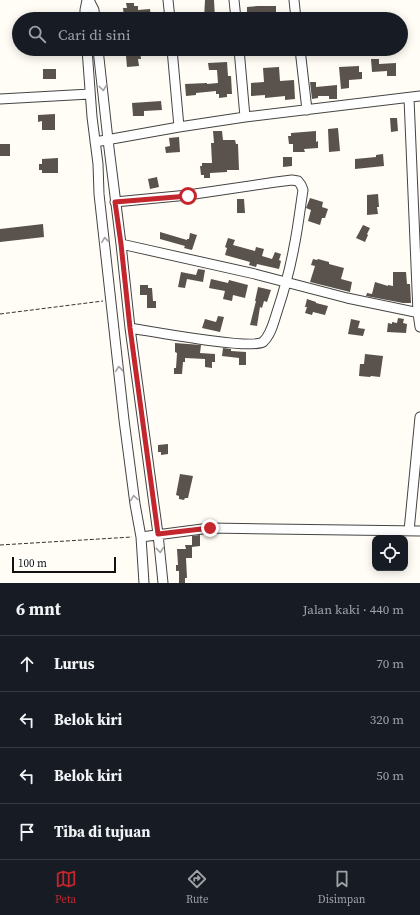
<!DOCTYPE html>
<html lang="id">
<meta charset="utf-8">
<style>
:root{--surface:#171b24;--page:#20242c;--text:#f1f3f6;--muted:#9ea1a6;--line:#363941;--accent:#c4262e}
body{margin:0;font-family:"Source Serif 4",serif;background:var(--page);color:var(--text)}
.controls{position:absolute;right:12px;bottom:12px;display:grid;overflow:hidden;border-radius:8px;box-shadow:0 2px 10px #0003}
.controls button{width:36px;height:36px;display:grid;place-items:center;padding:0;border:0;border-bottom:1px solid var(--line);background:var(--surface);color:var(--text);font:20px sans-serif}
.scale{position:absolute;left:12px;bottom:10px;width:104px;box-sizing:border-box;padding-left:4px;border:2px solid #111;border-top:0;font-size:11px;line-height:14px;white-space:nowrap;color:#111;-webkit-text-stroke:3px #fff;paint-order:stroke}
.stop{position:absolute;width:12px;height:12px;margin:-9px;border:3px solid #c4262e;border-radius:50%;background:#fff}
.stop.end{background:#c4262e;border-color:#fff;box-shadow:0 1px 4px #0008}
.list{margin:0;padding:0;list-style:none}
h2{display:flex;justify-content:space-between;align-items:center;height:52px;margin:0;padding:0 16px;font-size:17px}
h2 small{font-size:13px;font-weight:400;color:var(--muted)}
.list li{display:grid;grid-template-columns:26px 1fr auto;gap:12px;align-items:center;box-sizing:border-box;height:56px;padding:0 16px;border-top:1px solid var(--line)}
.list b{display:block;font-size:15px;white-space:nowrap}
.list em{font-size:13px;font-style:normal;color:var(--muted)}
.icon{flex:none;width:22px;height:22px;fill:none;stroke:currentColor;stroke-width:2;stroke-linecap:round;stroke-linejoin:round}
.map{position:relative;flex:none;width:420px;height:583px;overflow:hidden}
.search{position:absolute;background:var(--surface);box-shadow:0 2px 10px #0003;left:12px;right:12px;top:12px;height:44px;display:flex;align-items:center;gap:10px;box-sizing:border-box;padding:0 14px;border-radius:22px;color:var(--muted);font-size:15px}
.sheet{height:276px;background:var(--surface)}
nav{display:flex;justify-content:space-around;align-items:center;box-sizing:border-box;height:56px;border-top:1px solid var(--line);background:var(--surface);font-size:11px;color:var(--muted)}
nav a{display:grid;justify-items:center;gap:2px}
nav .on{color:var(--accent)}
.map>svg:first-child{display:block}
</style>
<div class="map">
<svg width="420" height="583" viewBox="0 0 420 583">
<rect width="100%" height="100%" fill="#fffdf5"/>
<path fill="#5a524d" d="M205,0H214L215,19H204Z
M126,3H134V6H138V10L150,9L151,18H141V16L124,18L123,8H127Z
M258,6H276V14H265V13L247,14V7Z
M131,50H140L141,59H138L139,66L127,67L126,56H131Z
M371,59H379V64L396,63V76H387V71L372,72Z
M227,62L228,76H231L232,94H227V97L219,98V94H216V91L196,93V95L186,96L185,84L207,83V84L218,83L217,70H209L208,63Z
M359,66V72H362V79L349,80V88L341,89L339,67Z
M279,67L280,81L294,80L295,99L285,100V96L265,98V95L251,96V83L264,82L263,68Z
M43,69H56V79H43Z
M310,82H316V87L337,85V99H329V96H318V98L312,99Z
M161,101L162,110L144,111V116H133L132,103Z
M55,114V130H42V121L38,122V115Z
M390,118H397L398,131L391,132Z
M338,128L340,151L329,152L328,129Z
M213,131H222L223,140H235L236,144H238L239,170H227V172L210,173V178H204V175H201L200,166H202V163H212L211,143H214Z
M316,131V142L318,141V148L304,149L305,152H293V144H289L288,136H291V133Z
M179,137L180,152L166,153L165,147L170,146L169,138Z
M0,144H10V156H0Z
M383,154L384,166L355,169V159L376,157V155Z
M283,157H292V166L283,167Z
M58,158V173H42V170H39V164H42V159Z
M157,177L159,187L150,189L148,179Z
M378,194L379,207H377L378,214L367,215V195Z
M310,198L323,202L322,207L328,209L325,218H322L320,225L308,221L311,210L306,208Z
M237,199H244L245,213H237Z
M43,224L44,237L0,242V229Z
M363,225L370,228L367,234L368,235L365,242L356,238Z
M160,232L187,240V239H189L190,233L197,235L192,250L184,248L185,246L160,239Z
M228,238L235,240L233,245L255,251L256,247L264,249L262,256L272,259L275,252L281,254L279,260L281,261L279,269L257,264L256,267L249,265L250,262L225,255L227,248L225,247Z
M313,259L317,260L318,259L329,262V264L344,268L341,279L352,282L350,292L310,282L315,266L311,265Z
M198,269L205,270L203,282L187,279L185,288L178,287L181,272L196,275Z
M393,272H406L407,284H410L411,303H403L366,296L367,293L372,294L375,282L388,286V285L393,286Z
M211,279L228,283L229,280L248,285L245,298L233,295L232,301L223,299L225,291L209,288Z
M140,285H148V288H152L153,301H156V308H147V295H140Z
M258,287L271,290L267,302L264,301L262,308L260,307L257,326L250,325L256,301H255Z
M307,299L316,302V303L328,306L325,315L313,312L312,315L305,313L307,307H305Z
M218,316L224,317L220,332L202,328L205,319L216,322Z
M398,318L404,319L403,323L407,324L406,333L387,332L388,323L392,324V322L397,323Z
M351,319L360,321L358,328L365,329L363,336L348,334Z
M175,343L201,345L200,353L215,354V362H212V368L205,367V359L185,358V362H183L182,374H174V368H176L177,353L175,352Z
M223,348L231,349V351L246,352V365H239V358L222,356Z
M365,354L383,356L380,377L371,376L370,377L359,376L360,364H364Z
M168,444V454L161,455V452H158V445Z
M180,474L193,476L188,498H185L184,500L179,499V496L176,495Z
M200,535V546L192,547V536Z
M185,545H192V558H186L187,578H185V583H179V571H176V565H178L177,549H186Z"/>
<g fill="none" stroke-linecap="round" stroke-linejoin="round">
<g stroke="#444" stroke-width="11">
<path id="minor" d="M89,0L94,10L95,19
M168,0L170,19
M234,0L236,19
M294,0L296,19
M85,19V10L87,0
M87,49L92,117L98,164L99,194L124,420L135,504L141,537L144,583
M98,49L108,140L121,244L130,328L158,534L163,583
M172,49L179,127
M239,49L245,117
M300,49L307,110
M409,98L418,313L420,327
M0,99L90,94
M95,142L179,127L245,117L420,96
M115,202L188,195L276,182L292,180L298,181L301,185L303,190C300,209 298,228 294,247C290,269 284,291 277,312C274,321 271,335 263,342C250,350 150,331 130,328
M121,244L255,274L347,298L420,313
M409,531L420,417
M141,537L210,528L420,531"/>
</g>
<path stroke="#333" stroke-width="1" stroke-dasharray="4 2" stroke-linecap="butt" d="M0,314L103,301
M0,545L132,537"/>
<use href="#minor" stroke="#fff" stroke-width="9"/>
</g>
<defs><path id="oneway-chevron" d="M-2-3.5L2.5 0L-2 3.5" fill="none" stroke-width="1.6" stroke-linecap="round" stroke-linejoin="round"/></defs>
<g stroke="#a0a0a0">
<use href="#oneway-chevron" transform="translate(103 88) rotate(83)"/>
<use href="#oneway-chevron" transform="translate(105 240) rotate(-96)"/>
<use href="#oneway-chevron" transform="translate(119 369) rotate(-96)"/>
<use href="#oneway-chevron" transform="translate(134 498) rotate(-98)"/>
<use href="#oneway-chevron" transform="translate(160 550) rotate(84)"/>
</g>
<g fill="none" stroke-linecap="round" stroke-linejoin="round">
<path stroke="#c4262e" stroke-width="5" d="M188,196L115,202L121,244L130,328L158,534L210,528"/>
</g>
</svg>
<div class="controls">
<button><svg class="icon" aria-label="locate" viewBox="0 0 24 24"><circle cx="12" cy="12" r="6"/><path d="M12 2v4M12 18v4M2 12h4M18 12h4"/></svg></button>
</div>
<div class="scale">100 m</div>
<div class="stop" style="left:188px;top:196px"></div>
<div class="stop end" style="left:210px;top:528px"></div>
<div class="search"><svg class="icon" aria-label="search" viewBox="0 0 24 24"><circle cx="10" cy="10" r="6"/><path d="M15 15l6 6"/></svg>Cari di sini</div>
</div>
<section class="sheet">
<h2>6 mnt<small>Jalan kaki · 440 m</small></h2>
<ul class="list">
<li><svg class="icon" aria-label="ahead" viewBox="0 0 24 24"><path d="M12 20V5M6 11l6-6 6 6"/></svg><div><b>Lurus</b></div><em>70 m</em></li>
<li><svg class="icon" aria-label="left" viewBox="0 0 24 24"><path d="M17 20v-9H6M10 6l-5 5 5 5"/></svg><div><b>Belok kiri</b></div><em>320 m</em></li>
<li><svg class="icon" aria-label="left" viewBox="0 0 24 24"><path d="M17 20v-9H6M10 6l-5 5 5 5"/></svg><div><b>Belok kiri</b></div><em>50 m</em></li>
<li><svg class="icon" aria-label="arrive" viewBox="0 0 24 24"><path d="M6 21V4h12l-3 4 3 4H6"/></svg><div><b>Tiba di tujuan</b></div></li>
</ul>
</section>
<nav>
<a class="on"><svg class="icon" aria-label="map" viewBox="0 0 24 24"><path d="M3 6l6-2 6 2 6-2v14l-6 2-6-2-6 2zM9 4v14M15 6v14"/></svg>Peta</a>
<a><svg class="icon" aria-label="directions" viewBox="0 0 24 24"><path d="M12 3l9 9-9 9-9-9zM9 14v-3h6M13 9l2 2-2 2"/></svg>Rute</a>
<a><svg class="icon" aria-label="saved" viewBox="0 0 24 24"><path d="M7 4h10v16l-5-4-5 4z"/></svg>Disimpan</a>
</nav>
